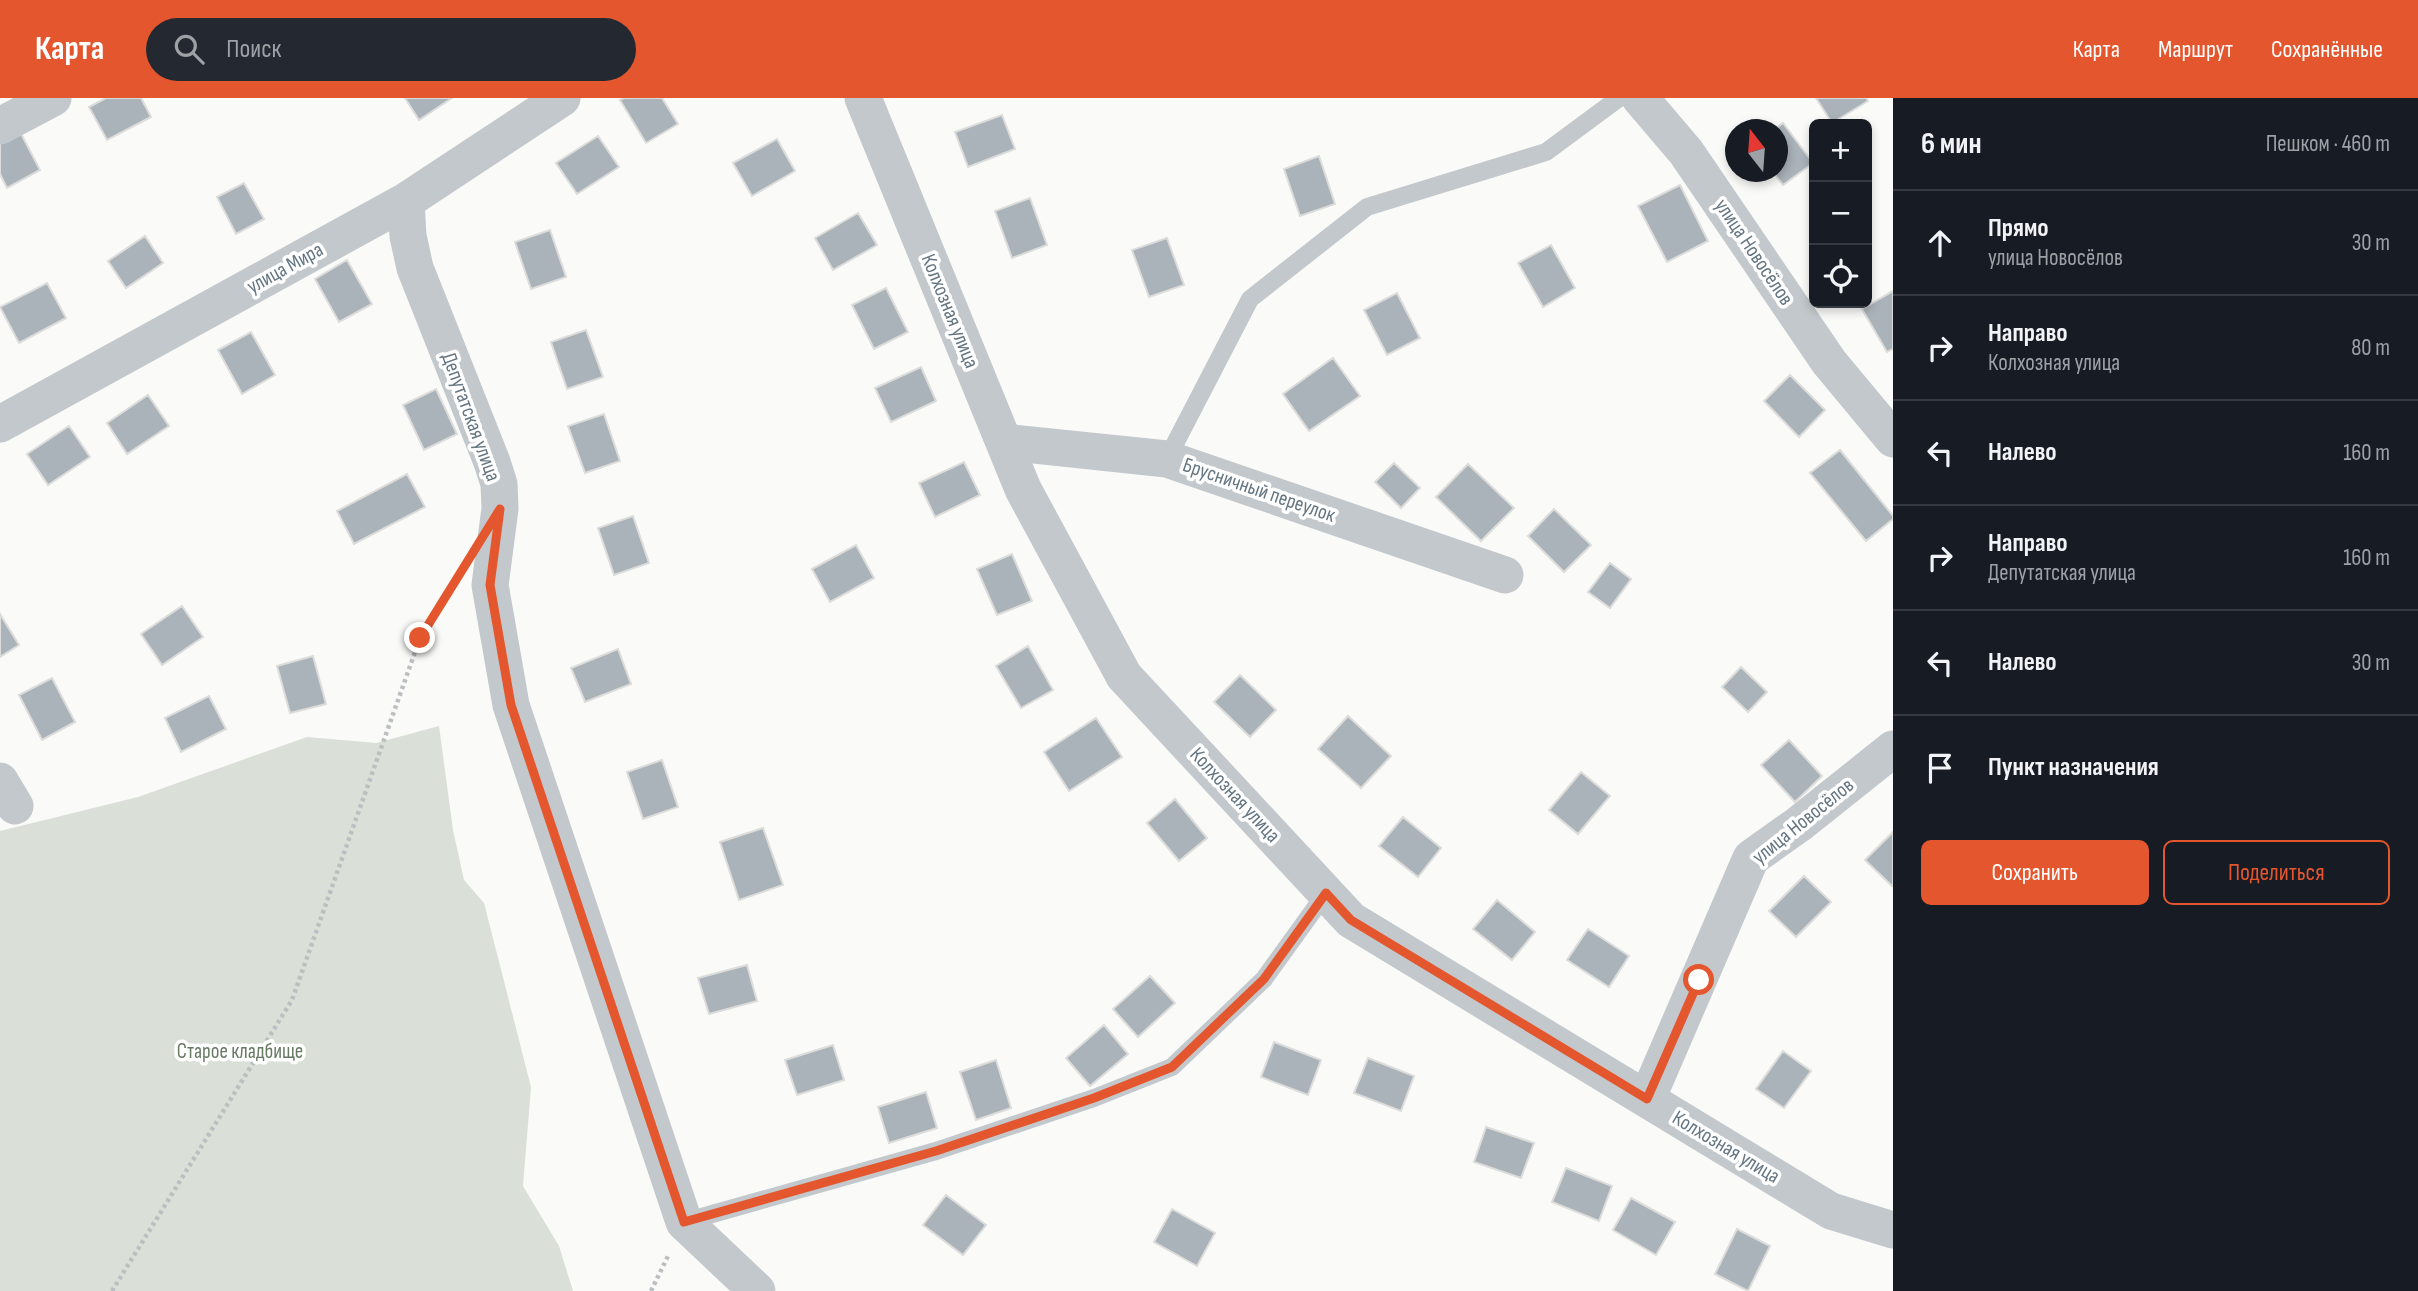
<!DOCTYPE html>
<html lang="ru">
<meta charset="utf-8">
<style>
:root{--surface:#171b24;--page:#242831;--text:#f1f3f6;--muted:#9ea1a6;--line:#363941;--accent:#e4572e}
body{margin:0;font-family:"Sofia Sans Condensed",sans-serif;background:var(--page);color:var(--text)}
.controls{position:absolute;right:21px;top:21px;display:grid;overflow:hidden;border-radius:10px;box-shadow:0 4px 10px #0003}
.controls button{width:63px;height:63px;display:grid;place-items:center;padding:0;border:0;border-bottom:2px solid var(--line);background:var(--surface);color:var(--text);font:35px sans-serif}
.compass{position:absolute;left:1725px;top:21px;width:63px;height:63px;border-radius:50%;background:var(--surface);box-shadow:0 4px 10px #0003;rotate:343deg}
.stop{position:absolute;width:21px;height:21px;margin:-16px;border:5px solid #e4572e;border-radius:50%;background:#fff}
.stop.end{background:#e4572e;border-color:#fff;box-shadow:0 2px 7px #0008}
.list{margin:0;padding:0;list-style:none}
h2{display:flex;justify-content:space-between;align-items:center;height:91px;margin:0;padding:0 28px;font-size:30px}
h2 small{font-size:23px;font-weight:400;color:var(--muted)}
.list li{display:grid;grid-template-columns:46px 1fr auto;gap:21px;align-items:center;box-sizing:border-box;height:105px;padding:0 28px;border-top:2px solid var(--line)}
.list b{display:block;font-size:26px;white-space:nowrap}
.list p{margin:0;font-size:23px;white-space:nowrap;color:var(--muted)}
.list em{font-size:23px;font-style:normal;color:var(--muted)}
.actions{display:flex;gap:14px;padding:21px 28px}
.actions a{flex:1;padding:16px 0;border:2px solid var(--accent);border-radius:10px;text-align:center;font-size:24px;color:var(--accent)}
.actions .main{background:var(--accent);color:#fff}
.icon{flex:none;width:38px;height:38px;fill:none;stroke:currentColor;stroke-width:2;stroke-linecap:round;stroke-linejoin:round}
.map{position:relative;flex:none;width:1893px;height:1193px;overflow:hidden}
header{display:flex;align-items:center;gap:42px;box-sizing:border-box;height:98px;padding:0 35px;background:var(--accent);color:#fff}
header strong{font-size:33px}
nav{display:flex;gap:38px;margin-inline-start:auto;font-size:24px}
.search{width:490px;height:63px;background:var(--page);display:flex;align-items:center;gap:18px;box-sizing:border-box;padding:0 24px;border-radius:38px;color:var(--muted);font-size:26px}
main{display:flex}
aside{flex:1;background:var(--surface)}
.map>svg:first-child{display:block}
</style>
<header>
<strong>Карта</strong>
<div class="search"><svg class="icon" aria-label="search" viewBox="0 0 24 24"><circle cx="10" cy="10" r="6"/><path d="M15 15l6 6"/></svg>Поиск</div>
<nav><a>Карта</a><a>Маршрут</a><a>Сохранённые</a></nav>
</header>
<main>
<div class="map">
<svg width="1893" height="1193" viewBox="0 0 1893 1193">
<rect width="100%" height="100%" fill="#fafaf8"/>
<path fill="#dadfd7" d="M439,628L453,732L464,782L484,805L531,989L523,1088L559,1148L573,1193H0V733L138,699L307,639L376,645Z"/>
<path fill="#aab3b9" stroke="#dcdcda" stroke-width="2" d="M106,0H141L151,19L107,42L89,9Z
M405,0H452L419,22Z
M624,0H662L678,26L646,45L620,2Z
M1816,0H1866L1868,3L1832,25Z
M1002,17L1015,51L968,69L955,34Z
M1783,25L1813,65L1783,87L1773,74H1778V32H1774Z
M17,28L40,72L7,90L0,76V37Z
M598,38L619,69L577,96L556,65Z
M777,41L795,73L752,98L733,65Z
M1319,58L1335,106L1300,118L1284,71Z
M244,85L264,121L236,136L217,99Z
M1680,87L1708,143L1667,164L1638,108Z
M1030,100L1047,147L1012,160L995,113Z
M858,115L877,147L833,172L815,140Z
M550,132L566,179L531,191L515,144Z
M145,138L163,165L126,190L108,163Z
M1167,140L1184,187L1149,199L1132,152Z
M1551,147L1575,190L1543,209L1518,165Z
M347,162L372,206L339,224L315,181Z
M47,185L66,220L19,245L0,209Z
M886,190L908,234L874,251L852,207Z
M1893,193V251L1887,254L1862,211Z
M1397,195L1420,240L1387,257L1364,212Z
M586,232L603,279L567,291L551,244Z
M251,234L275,277L242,296L218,252Z
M1333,260L1360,298L1309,333L1283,296Z
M921,269L936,303L891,324L875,290Z
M1790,277L1825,312L1799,339L1764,303Z
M436,291L457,336L424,352L403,307Z
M148,297L169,328L127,356L107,325Z
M604,316L620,363L585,375L568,328Z
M69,328L90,359L48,387L27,356Z
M1840,352L1893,418V421L1866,443L1810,375Z
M964,364L980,397L935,419L919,385Z
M1394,365L1420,390L1401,410L1375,384Z
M1468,366L1514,410L1481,443L1436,399Z
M407,376L425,409L354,446L337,413Z
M1554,411L1591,447L1564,474L1528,438Z
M633,418L649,465L614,477L598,430Z
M856,447L874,480L830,504L812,471Z
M1012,456L1032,503L997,517L977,471Z
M1610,465L1631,481L1610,510L1588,494Z
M182,508L203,539L162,567L141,536Z
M0,516L19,547L0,559Z
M1028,548L1053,592L1021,610L996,568Z
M618,551L631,586L585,604L571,570Z
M313,558L326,606L290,615L277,568Z
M1741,569L1767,594L1748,614L1722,589Z
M1240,577L1276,612L1250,639L1214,604Z
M52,580L75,624L42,642L19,597Z
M209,598L226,631L181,654L165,620Z
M1348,618L1391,658L1361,690L1318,651Z
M1096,620L1122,659L1069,693L1044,654Z
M1789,642L1822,678L1795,704L1761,667Z
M662,662L678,709L643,721L627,674Z
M1581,674L1610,698L1578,736L1549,712Z
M1175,701L1207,740L1179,763L1147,725Z
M1403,719L1441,750L1418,779L1379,748Z
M763,730L783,787L739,802L720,744Z
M1893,734V787L1892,788L1865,762Z
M1804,778L1831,804L1796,839L1769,813Z
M1497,802L1535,834L1512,862L1473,831Z
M1588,831L1629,858L1609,889L1567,862Z
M747,867L757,903L709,916L698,880Z
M1150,878L1175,905L1138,939L1113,911Z
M1104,927L1128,956L1090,988L1066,960Z
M1274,944L1321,962L1308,997L1261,979Z
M833,947L844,982L797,997L785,962Z
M1783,953L1811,973L1784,1010L1756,991Z
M1368,960L1414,978L1401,1013L1354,995Z
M996,962L1011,1010L976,1022L960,974Z
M926,994L937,1030L889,1045L878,1009Z
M1486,1029L1534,1045L1521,1080L1474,1064Z
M1566,1070L1612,1088L1599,1123L1552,1104Z
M946,1097L986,1127L963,1157L923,1127Z
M1631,1100L1675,1124L1656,1157L1613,1132Z
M1172,1111L1215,1135L1197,1168L1154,1144Z
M1737,1131L1770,1148L1748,1193L1715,1176Z"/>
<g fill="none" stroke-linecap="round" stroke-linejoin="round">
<path stroke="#bbbfc2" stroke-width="4.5" stroke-dasharray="3.5 3.5" stroke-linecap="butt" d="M112,1193L292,902L420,540L456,483
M651,1193L669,1156"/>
<path stroke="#c3c8cc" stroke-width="18" d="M1167,361L1250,201L1367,109L1546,54L1619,0
M684,1124L936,1053L1094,1000L1172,969L1264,881L1326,795"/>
<path stroke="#c3c8cc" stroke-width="37" d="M863,0L1023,391L1124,578L1351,822L1831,1113L1893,1132
M1640,0L1686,54L1829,264L1893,341
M0,28L53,0
M406,103L408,138L415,170L492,364L499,386L500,411L490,487L511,607L684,1124L757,1193
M0,326L406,103L562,0
M1004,344L1167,361L1505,477
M0,683L15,708
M1647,1001L1751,760L1799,726L1893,651"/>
</g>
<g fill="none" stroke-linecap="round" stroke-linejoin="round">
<path stroke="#e4572e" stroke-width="9" d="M420,540L500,411L490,487L511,607L684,1124L936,1053L1094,1000L1172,969L1264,881L1326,795L1351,822L1647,1001L1699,882"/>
</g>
<g text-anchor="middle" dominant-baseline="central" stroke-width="7" stroke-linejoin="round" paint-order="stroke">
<g font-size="21" fill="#657683" stroke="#fff">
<text transform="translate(1754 154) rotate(56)">улица Новосёлов</text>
<text transform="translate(285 170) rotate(-29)">улица Мира</text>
<text transform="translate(950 213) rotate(68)">Колхозная улица</text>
<text transform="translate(471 319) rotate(70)">Депутатская улица</text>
<text transform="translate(1259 392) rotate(19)">Брусничный переулок</text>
<text transform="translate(1235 697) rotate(47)">Колхозная улица</text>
<text transform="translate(1803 723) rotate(-39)">улица Новосёлов</text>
<text transform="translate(1726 1049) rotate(31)">Колхозная улица</text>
</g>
<g font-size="21" fill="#687a64" stroke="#fff">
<text x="240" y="953">Старое кладбище</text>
</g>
</g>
</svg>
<div class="controls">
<button>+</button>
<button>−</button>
<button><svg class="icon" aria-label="locate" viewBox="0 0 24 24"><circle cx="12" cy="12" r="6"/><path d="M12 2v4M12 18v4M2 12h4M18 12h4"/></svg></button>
</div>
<svg class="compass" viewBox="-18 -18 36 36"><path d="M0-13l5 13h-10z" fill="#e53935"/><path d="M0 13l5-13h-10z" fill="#9ea1a6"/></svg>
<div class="stop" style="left:1699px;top:882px"></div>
<div class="stop end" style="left:420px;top:540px"></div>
</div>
<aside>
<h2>6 мин<small>Пешком · 460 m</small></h2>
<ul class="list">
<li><svg class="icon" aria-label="ahead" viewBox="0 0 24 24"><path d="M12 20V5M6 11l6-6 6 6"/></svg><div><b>Прямо</b><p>улица Новосёлов</p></div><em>30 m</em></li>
<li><svg class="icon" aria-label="right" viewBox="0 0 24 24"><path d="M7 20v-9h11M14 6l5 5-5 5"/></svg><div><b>Направо</b><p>Колхозная улица</p></div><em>80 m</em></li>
<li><svg class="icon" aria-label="left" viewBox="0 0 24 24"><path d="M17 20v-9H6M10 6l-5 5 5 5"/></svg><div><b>Налево</b></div><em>160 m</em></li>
<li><svg class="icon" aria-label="right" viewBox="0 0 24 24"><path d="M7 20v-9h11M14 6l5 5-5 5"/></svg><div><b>Направо</b><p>Депутатская улица</p></div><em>160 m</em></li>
<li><svg class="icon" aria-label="left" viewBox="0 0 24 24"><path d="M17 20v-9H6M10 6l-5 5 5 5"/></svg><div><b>Налево</b></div><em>30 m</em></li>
<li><svg class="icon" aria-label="arrive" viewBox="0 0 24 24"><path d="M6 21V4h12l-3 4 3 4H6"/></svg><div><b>Пункт назначения</b></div></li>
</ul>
<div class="actions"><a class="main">Сохранить</a><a>Поделиться</a></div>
</aside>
</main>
